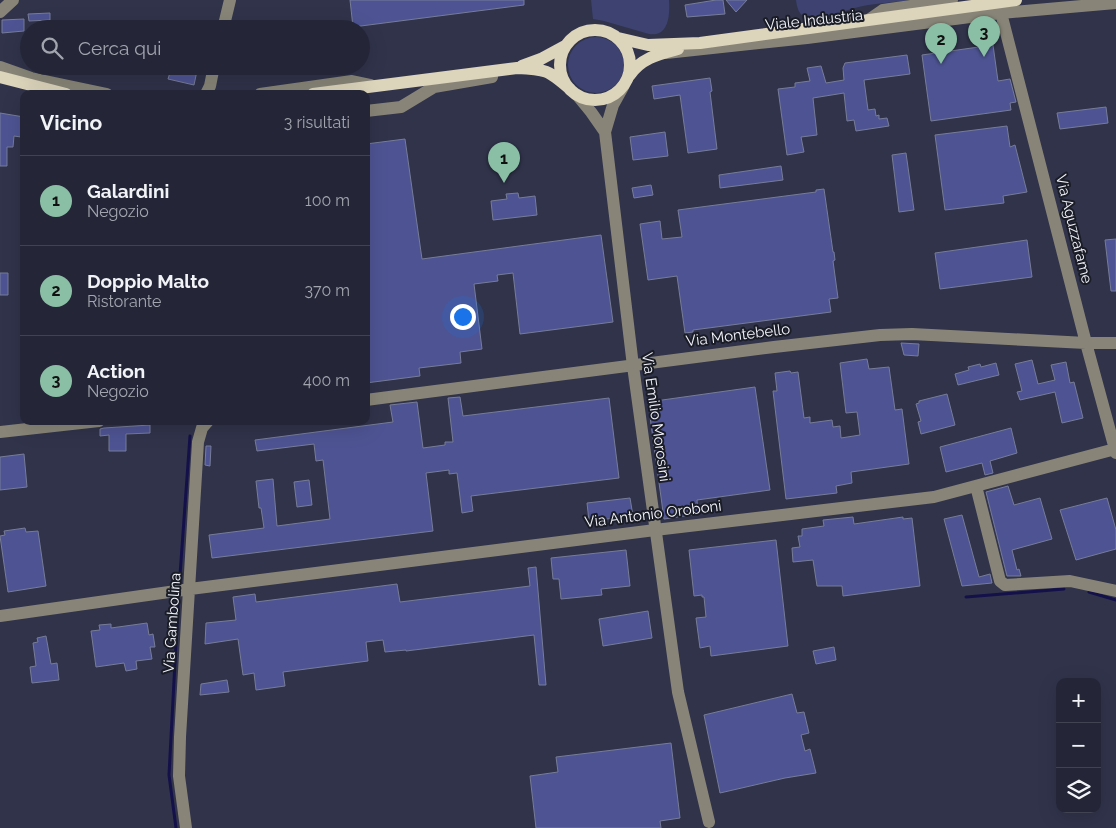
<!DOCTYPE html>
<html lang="it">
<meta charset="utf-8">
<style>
:root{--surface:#242638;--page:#2c2e40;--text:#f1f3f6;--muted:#a3a5ae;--line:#414353;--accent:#8abfa5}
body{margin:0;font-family:Raleway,sans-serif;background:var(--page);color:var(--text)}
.controls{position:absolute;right:15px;bottom:15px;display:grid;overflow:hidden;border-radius:10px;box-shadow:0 5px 20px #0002}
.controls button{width:45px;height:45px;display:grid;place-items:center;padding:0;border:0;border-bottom:1px solid var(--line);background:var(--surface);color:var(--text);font:25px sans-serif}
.you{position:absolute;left:462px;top:316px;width:18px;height:18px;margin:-12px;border:4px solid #fff;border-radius:50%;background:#1a73e8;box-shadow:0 0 0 8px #1a73e833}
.badge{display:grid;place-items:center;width:32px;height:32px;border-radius:50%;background:var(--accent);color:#111;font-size:16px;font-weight:700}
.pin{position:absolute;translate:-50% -41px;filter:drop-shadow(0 1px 2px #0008)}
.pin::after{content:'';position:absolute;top:26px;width:18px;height:15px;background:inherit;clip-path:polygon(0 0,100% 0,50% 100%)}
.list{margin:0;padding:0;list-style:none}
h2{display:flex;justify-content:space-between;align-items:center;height:65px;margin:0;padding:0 20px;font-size:21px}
h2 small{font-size:16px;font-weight:400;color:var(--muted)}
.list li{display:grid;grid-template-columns:32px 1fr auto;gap:15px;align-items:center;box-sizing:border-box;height:90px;padding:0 20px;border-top:1px solid var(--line)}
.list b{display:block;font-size:19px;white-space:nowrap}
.list p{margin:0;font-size:16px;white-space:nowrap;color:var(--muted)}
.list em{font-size:16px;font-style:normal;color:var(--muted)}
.icon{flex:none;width:28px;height:28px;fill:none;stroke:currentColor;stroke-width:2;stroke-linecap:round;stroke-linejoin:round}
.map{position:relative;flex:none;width:1116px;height:828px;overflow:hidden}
.search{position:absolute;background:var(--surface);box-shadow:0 5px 20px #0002;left:20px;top:20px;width:350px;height:55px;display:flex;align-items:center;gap:12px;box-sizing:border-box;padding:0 18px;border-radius:28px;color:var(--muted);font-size:19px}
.panel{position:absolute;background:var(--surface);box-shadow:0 5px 20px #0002;left:20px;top:90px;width:350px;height:335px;border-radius:10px}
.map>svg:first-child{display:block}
</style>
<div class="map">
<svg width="1116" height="828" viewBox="0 0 1116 828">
<rect width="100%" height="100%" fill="#30334a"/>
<path fill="#3d4271" d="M591,0H669C670,15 669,37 649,34L604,21L593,19Z
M796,0H910C892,3 873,3 855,8C844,11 821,19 809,18C799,17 797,8 796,0Z
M568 65a28 28 0 1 1 56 0a28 28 0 1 1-56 0Z"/>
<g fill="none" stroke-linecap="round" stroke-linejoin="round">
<path stroke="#14104a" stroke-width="3" d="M180,575L190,436
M1089,592L1116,600
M966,597L1064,589
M176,828L169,775L178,606"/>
</g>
<path fill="#4e5493" stroke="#777c97" d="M350,0H524V5L353,27Z
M716,0H723L725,14L687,17L685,5Z
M726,0H747L736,12Z
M50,13V20L29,21L28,14Z
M24,19V31L2,33V20Z
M993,45L998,81L1010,79L1016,102L1010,103L1011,110L931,121L922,55Z
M907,55L910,74L864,80L868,110L875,109L876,116L879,115V119L887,118L889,126L856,131L854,120L847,121L844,93L813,98L817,135L801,137L804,152L787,155L778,89L795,87V83L810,81L807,68L821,66L826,83L844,80L843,68L845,63Z
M172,66H198L194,85L168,79Z
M710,78L712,91L710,92L717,149L688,153L680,95L654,99L652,86Z
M1106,107L1108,123L1060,129L1057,113Z
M0,113L24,117V135L22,134L21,137L14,136L13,147H7V166H0Z
M1007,126L1010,147L1015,145L1027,192L1003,196L1004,203L945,210L935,135Z
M665,132L668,156L633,160L630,137Z
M405,139L422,259L601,235L613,322L520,334L513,273L497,275L498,281L474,284L482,349L460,352L461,363L419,368L420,376L366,383V144Z
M906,153L914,210L899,212L892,155Z
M781,166L783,180L720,188L719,175Z
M651,185L653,195L634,198L632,188Z
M824,189L833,252H834L835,260L833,261L838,298L829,299L831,312L693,330V332L685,333L677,276L648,280L640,224L660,221L662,239L682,237L678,210L816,192V190Z
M518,193L519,198L535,196L537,215L493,220L491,201L507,199L506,194Z
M1116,239V291H1111L1105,240Z
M1027,240L1032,277L940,289L935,253Z
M0,273H8V295H0Z
M901,343L919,344L918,356L904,355Z
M867,359L869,369L889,367L895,410L902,409L909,464L851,472L852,483L836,486L837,493L786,499L773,391H777L775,373L790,371L791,373L798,372L804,418L810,417V423L832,420L833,427L840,426L841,438L860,435L857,412L846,413L840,363Z
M1032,360L1038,384L1055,380L1051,365L1066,362L1070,383L1074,382L1083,418L1062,423L1055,392L1020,400L1017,392L1022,391L1015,364Z
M996,363L999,375L958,385L955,374L969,370L968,367L980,364L981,367Z
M755,387L770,490L697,500L698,514L664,519L648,402Z
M947,394L955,425L921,434L918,422L921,421L916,404L919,403V401Z
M460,397L463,416L609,398L619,478L471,496L473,511L462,513L457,473L449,474V470L426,473L433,531L212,558L209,535L264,528L261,508H259L256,481L273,479L277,526L330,519L323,460L316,461L314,444L257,451L255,440L393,422L390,405L417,402L423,448L445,445V442H453L448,398Z
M150,425V433L126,434V451H109V435L100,436V429L104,428Z
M1011,428L1017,453L990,461L993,473L985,475L982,463L946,472L940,447Z
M206,446H211L210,466L205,465Z
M24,454L27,487L0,490V457Z
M309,480L312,505L297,507L294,482Z
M1008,486L1014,505L1040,498L1052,539L1012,550L1017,570L1019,569L1021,576H1007L986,492Z
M630,498L633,516L589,521L587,503Z
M1107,498L1116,530V549L1076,560L1060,510Z
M962,515L979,577L990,574L992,583L962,586L944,519Z
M853,517L854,524L903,517V519L912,518L920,586L843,596L842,586H817L813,560L793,562L792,548L800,547L798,536H802V529L824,526L823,520Z
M25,528L26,532L38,531L46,586L8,592L0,536L5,535L4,531Z
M776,540L788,646L711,656L710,646L700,648L696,618L706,617L704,597H702V595L694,596L689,550Z
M626,550L630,586L601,589L602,595L561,599L559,579H553L551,558Z
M536,567L546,685H539L534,635L406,651V650L385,652L383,640L366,642L368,661L283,672L285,686L256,690L254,673L243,675L238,639L205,644L206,623L236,620L233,597L255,594L256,602L397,584L400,602L530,586L528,568Z
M648,611L652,638L603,646L599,619Z
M147,623L149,635L153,634L155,647H150L152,659L136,661L137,669L126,671L124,663L96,667L91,631L100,630L99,625L111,624V628Z
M46,636L51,664L57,663L59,680L32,683L30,667L36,666L33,643L38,642L37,638Z
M834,647L836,660L816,664L813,651Z
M227,680L229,692L200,695L201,684Z
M792,694L797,713L804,712L809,733L801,735L805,751L810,749L816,773L785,778L720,793L704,715Z
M671,743L680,818L660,821L661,828H536L530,776L558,772L556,757Z"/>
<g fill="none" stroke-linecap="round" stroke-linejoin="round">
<path stroke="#888578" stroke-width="12" d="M0,12L13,0
M1001,13L1086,343L1116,453
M870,19L883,10L952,0
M223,29L230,0
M666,53L807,38L1001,13L1116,3
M0,67L31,78L107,94
M623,87L613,105L605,132L633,366L678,692L709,822
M206,94L210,86L214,66
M260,94L352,81L371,85
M577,95L591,112L605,132
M366,111L401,107L434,87L492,77
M366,400L774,347L880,335L912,334L1086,343H1116
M0,432L99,421
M976,486L1000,581L1005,585L1070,581L1116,591
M0,616L190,589L655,530L934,497L1115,449
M186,828L179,776L180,737L198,442L202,428L208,421"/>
<path stroke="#dcd4bb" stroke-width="12" d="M560 65a35 35 0 1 1 70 0a35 35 0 1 1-70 0Z
M618,38L648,45L700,43L1016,0
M522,66L541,59L565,46
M629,76C641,58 659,54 678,49
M0,77L66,94
M313,94L517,68C546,69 548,70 570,89"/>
</g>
<g text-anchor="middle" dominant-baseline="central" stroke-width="4" stroke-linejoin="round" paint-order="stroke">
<g font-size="15" fill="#f2f3fc" stroke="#1a1c26">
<text transform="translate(814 20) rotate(-6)">Viale Industria</text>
<text transform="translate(1074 229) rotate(76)">Via Aguzzafame</text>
<text transform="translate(738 335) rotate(-7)">Via Montebello</text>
<text transform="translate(656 417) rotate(82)">Via Emilio Morosini</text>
<text transform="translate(653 514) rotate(-7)">Via Antonio Oroboni</text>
<text transform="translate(172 623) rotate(-86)">Via Gambolina</text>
</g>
</g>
</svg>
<div class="controls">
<button>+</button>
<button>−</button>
<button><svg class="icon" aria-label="layers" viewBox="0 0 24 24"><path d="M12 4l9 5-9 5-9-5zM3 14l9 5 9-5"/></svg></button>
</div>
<div class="you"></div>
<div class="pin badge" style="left:504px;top:183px">1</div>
<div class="pin badge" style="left:941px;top:64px">2</div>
<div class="pin badge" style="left:984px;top:57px">3</div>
<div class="search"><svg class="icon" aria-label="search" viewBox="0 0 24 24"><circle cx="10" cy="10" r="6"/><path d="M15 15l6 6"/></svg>Cerca qui</div>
<section class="panel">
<h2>Vicino<small>3 risultati</small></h2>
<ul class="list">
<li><span class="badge">1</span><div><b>Galardini</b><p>Negozio</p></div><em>100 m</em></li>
<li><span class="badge">2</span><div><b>Doppio Malto</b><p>Ristorante</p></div><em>370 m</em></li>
<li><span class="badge">3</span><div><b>Action</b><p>Negozio</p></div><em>400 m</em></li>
</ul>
</section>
</div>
